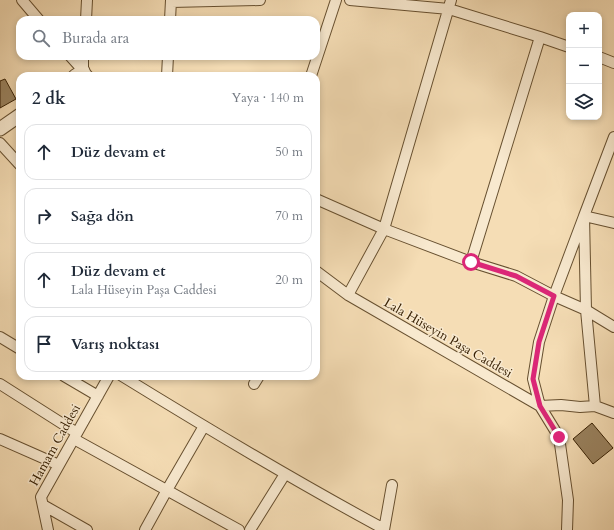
<!DOCTYPE html>
<html lang="tr">
<meta charset="utf-8">
<style>
:root{--surface:#fff;--page:#f6f6f7;--text:#1f2937;--muted:#747a83;--line:#e0e1e3}
body{margin:0;font-family:Cardo,serif;background:var(--page);color:var(--text)}
.controls{position:absolute;right:12px;top:12px;display:grid;overflow:hidden;border-radius:8px;box-shadow:0 2px 6px #0003}
.controls button{width:36px;height:36px;display:grid;place-items:center;padding:0;border:0;border-bottom:1px solid var(--line);background:var(--surface);color:var(--text);font:20px sans-serif}
.stop{position:absolute;width:12px;height:12px;margin:-9px;border:3px solid #db2777;border-radius:50%;background:#fff}
.stop.end{background:#db2777;border-color:#fff;box-shadow:0 1px 4px #0008}
.list{margin:0;padding:0;list-style:none}
h2{display:flex;justify-content:space-between;align-items:center;height:52px;margin:0;padding:0 16px;font-size:17px}
h2 small{font-size:13px;font-weight:400;color:var(--muted)}
.list li{display:grid;grid-template-columns:26px 1fr auto;gap:12px;align-items:center;box-sizing:border-box;height:56px;margin:0 8px 8px;padding:0 8px;border:1px solid var(--line);border-radius:12px}
.list b{display:block;font-size:15px;white-space:nowrap}
.list p{margin:0;font-size:13px;white-space:nowrap;color:var(--muted)}
.list em{font-size:13px;font-style:normal;color:var(--muted)}
.icon{flex:none;width:22px;height:22px;fill:none;stroke:currentColor;stroke-width:2;stroke-linecap:round;stroke-linejoin:round}
.map{position:relative;flex:none;width:614px;height:530px;overflow:hidden}
.search{position:absolute;background:var(--surface);box-shadow:0 2px 6px #0003;left:16px;top:16px;width:304px;height:44px;display:flex;align-items:center;gap:10px;box-sizing:border-box;padding:0 14px;border-radius:12px;color:var(--muted);font-size:15px}
.panel{position:absolute;background:var(--surface);box-shadow:0 2px 6px #0003;left:16px;top:72px;width:304px;height:308px;border-radius:12px}
.map>svg:first-child{display:block}
</style>
<div class="map">
<svg width="614" height="530" viewBox="0 0 614 530">
<rect width="100%" height="100%" fill="#f5ddb5"/>
<filter id="stains"><feTurbulence type="fractalNoise" baseFrequency=".005" numOctaves="4"/><feColorMatrix values="0 0 0 0 .2 0 0 0 0 .09 0 0 0 0 .02 0 0 0 .5 -.17"/></filter>
<radialGradient id="worn" r=".72"><stop offset=".6" stop-color="#630" stop-opacity="0"/><stop offset="1" stop-color="#630" stop-opacity=".3"/></radialGradient>
<path fill="#9a8360" stroke="#382104" d="M5,79L16,99L0,108V81Z
M592,423L613,448L593,464L573,439Z"/>
<g fill="none" stroke-linecap="round" stroke-linejoin="round">
<g stroke="#675030" stroke-width="12">
<path id="minor" d="M22,0L39,20
M350,0L449,9L540,37L569,47
M171,2L260,0
M86,20L87,0
M170,20L171,0
M70,56L88,76
M599,57L614,63
M83,71V56
M167,76L168,56
M311,76L336,0
M0,143L20,165
M316,199L384,229L471,262L516,276L554,296L586,310L614,327
M614,223L584,216L554,296L539,342L533,379L540,406L561,405L580,407L595,406L614,413
M471,262L540,37
M316,271L348,295L540,406L559,437L568,500L567,530
M348,295L384,229L451,0
M0,337L20,349
M64,376L98,396
M122,376C208,429 295,481 384,529
M0,384L77,433
M254,384L259,376
M595,406L586,310L584,216L614,137
M0,439L59,465
M74,439L239,530
M43,505L87,530
M48,530L41,497L109,376
M145,530L167,490L204,426
M250,530L285,474
M384,530L392,485"/>
</g>
<g stroke="#675030" stroke-width="15">
<path id="tertiary" d="M75,76L83,71
M0,129L20,115"/>
</g>
<use href="#minor" stroke="#f8e9cf" stroke-width="10"/>
<use href="#tertiary" stroke="#f8e9cf" stroke-width="13"/>
</g>
<g fill="none" stroke-linecap="round" stroke-linejoin="round">
<path stroke="#db2777" stroke-width="5" d="M471,262L516,276L554,296L539,342L533,379L540,406L559,437"/>
</g>
<g text-anchor="middle" dominant-baseline="central" stroke-width="3" stroke-linejoin="round" paint-order="stroke">
<g font-size="13" fill="#382104" stroke="#f8e9cf">
<text transform="translate(448 338) rotate(30)">Lala Hüseyin Paşa Caddesi</text>
<text transform="translate(55 445) rotate(-61)">Hamam Caddesi</text>
</g>
</g>
<rect width="100%" height="100%" filter="url(#stains)"/>
<rect width="100%" height="100%" fill="url(#worn)"/>
</svg>
<div class="controls">
<button>+</button>
<button>−</button>
<button><svg class="icon" aria-label="layers" viewBox="0 0 24 24"><path d="M12 4l9 5-9 5-9-5zM3 14l9 5 9-5"/></svg></button>
</div>
<div class="stop" style="left:471px;top:262px"></div>
<div class="stop end" style="left:559px;top:437px"></div>
<div class="search"><svg class="icon" aria-label="search" viewBox="0 0 24 24"><circle cx="10" cy="10" r="6"/><path d="M15 15l6 6"/></svg>Burada ara</div>
<section class="panel">
<h2>2 dk<small>Yaya · 140 m</small></h2>
<ul class="list">
<li><svg class="icon" aria-label="ahead" viewBox="0 0 24 24"><path d="M12 20V5M6 11l6-6 6 6"/></svg><div><b>Düz devam et</b></div><em>50 m</em></li>
<li><svg class="icon" aria-label="right" viewBox="0 0 24 24"><path d="M7 20v-9h11M14 6l5 5-5 5"/></svg><div><b>Sağa dön</b></div><em>70 m</em></li>
<li><svg class="icon" aria-label="ahead" viewBox="0 0 24 24"><path d="M12 20V5M6 11l6-6 6 6"/></svg><div><b>Düz devam et</b><p>Lala Hüseyin Paşa Caddesi</p></div><em>20 m</em></li>
<li><svg class="icon" aria-label="arrive" viewBox="0 0 24 24"><path d="M6 21V4h12l-3 4 3 4H6"/></svg><div><b>Varış noktası</b></div></li>
</ul>
</section>
</div>
